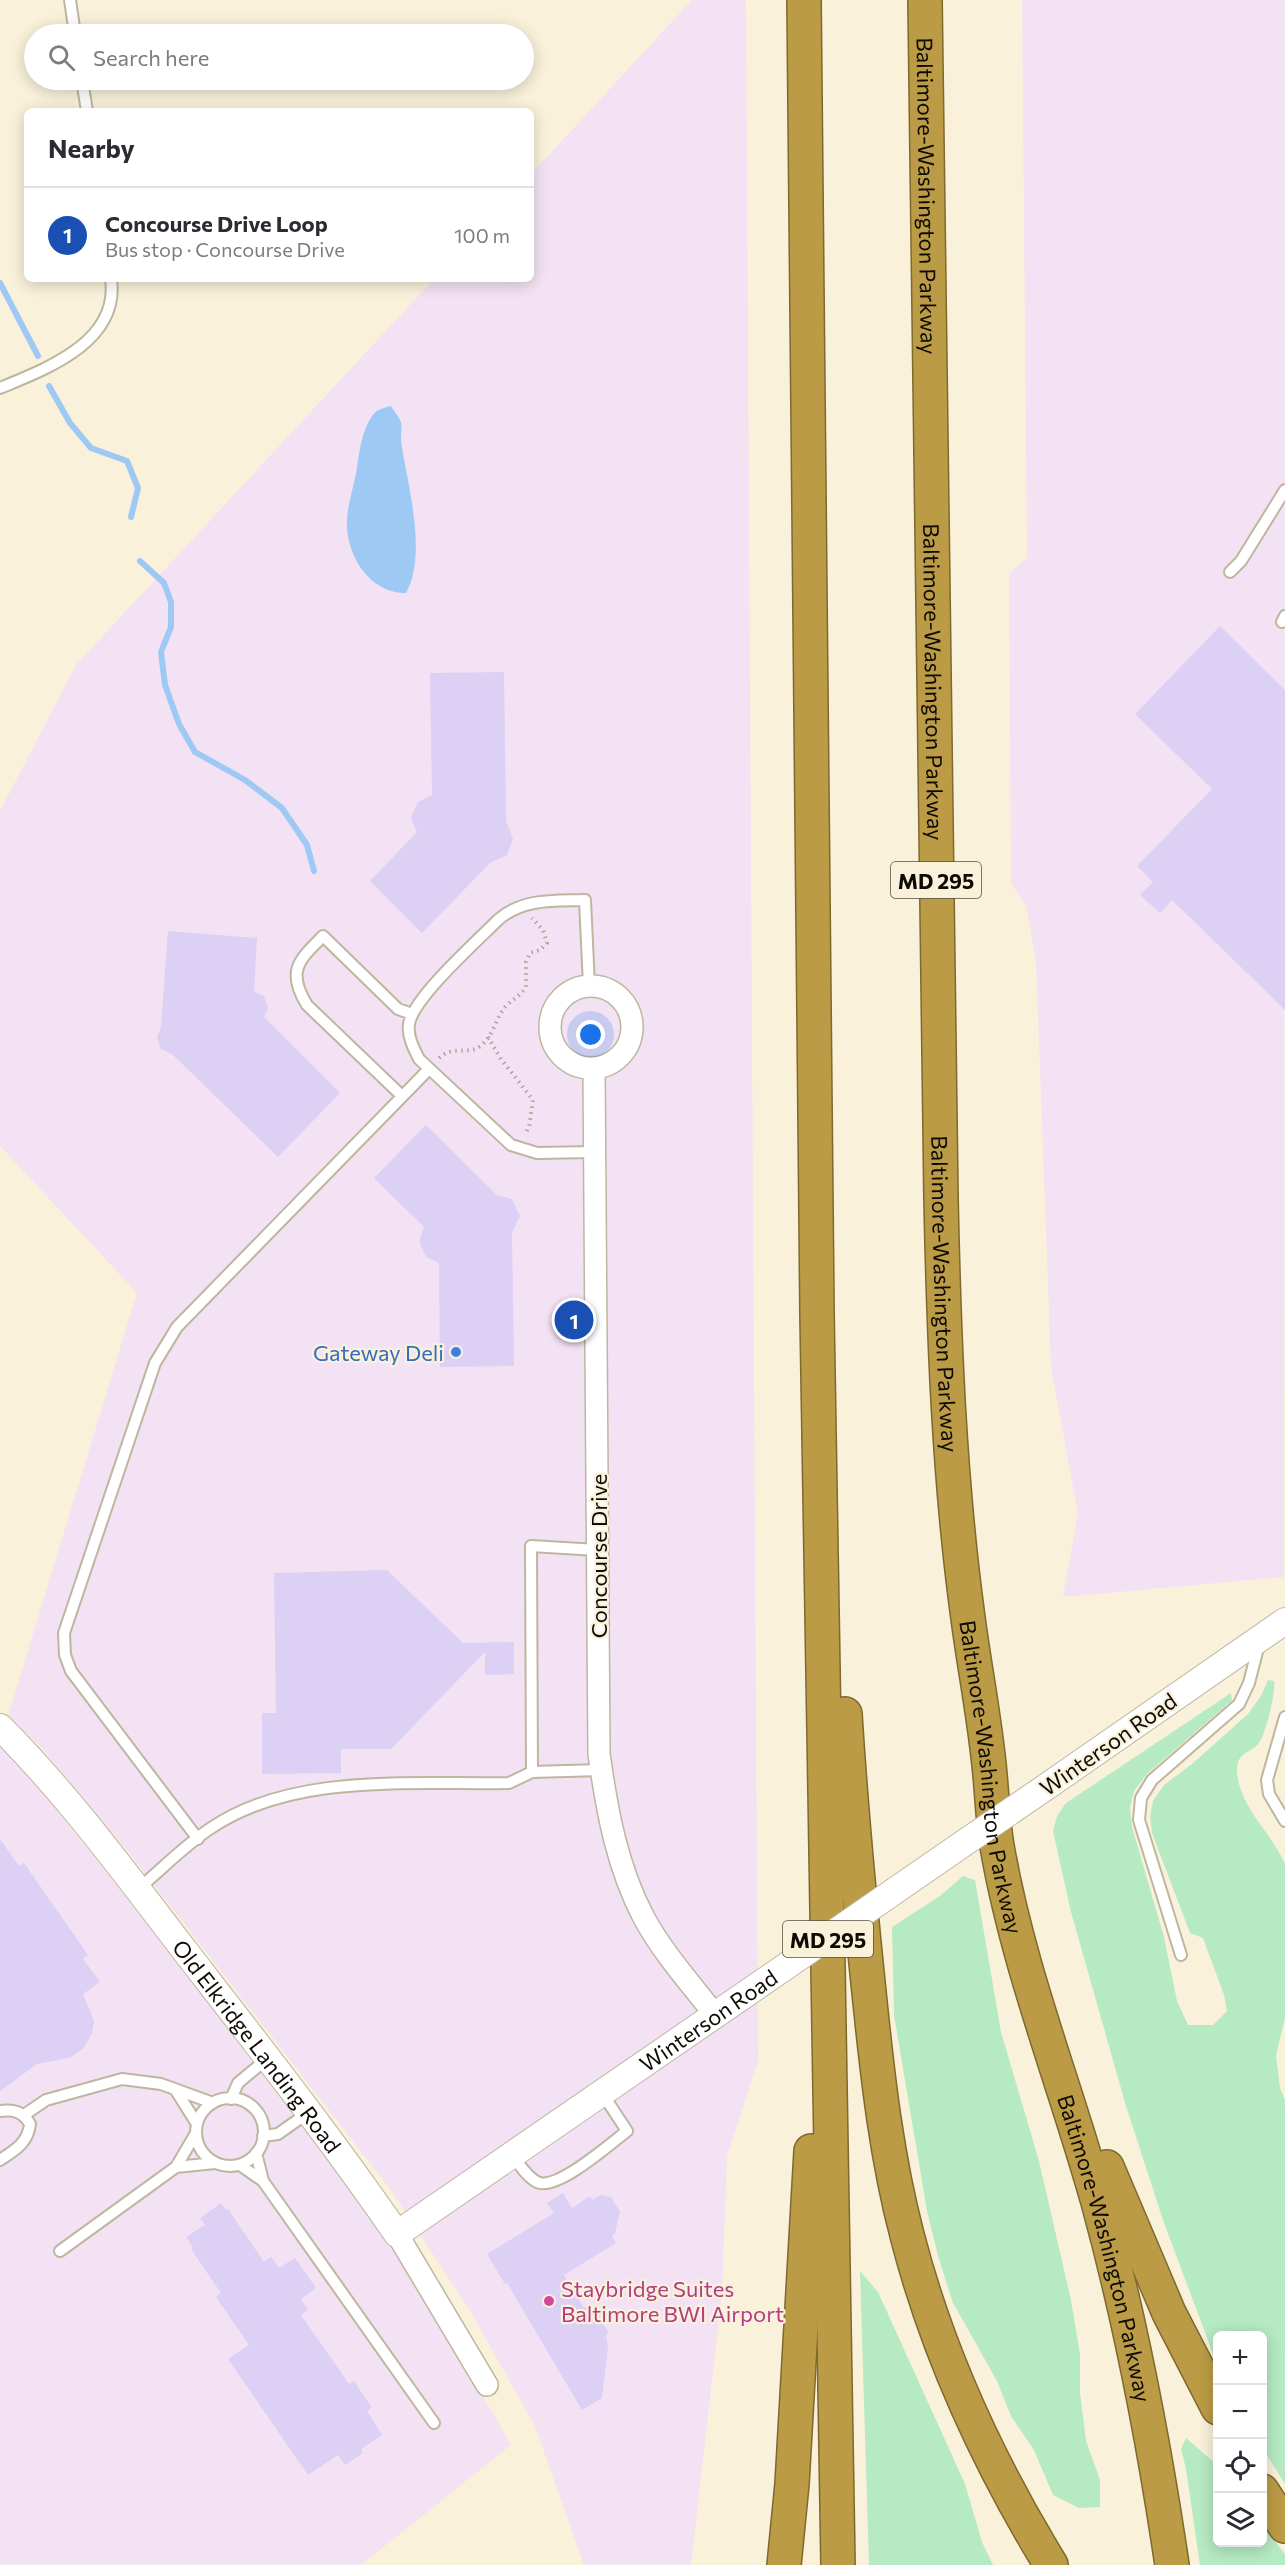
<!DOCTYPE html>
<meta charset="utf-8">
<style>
:root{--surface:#fff;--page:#f7f7f7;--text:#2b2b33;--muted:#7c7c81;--line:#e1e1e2;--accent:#2a7e51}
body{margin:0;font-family:Commissioner,sans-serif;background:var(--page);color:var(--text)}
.controls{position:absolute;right:18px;bottom:18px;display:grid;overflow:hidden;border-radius:9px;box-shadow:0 3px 15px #0003}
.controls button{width:54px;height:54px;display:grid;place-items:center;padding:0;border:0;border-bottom:2px solid var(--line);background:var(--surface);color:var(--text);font:30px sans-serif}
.you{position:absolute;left:591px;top:1035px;width:21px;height:21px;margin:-15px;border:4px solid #fff;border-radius:50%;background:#1a73e8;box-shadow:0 0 0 9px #1a73e833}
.badge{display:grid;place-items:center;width:39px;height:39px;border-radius:50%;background:var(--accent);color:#fff;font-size:20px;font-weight:700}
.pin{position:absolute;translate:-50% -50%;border:3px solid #fff;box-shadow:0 2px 6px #0006}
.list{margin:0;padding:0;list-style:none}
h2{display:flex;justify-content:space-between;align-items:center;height:78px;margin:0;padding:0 24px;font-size:26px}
h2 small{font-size:20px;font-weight:400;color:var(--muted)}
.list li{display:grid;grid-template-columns:39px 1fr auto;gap:18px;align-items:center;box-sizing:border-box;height:96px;padding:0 24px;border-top:2px solid var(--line)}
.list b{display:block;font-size:22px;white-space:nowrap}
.list p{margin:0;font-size:20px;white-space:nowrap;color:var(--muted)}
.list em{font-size:20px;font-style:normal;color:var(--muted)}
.icon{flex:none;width:33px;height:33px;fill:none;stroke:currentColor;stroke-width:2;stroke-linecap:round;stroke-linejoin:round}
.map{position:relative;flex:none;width:1285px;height:2565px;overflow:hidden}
.search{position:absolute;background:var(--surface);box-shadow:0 3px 15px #0003;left:24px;top:24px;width:510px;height:66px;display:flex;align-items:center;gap:15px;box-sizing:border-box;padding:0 21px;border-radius:33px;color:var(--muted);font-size:22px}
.panel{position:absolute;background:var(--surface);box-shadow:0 3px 15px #0003;left:24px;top:108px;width:510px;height:174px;border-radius:9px}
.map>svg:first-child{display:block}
</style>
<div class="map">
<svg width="1285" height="2565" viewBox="0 0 1285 2565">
<rect width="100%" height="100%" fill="#faf1db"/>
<path fill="#f3e2f3" d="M692,0H746L758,2061L727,2156L722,2293L691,2565H584L535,2426L469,2309L390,2189L131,1855L40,1746L8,1716L137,1293L0,1146V811L76,665L434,279H531V174Z
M1022,0H1285L1284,1577L1063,1597L1078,1513L1051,1368L1036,960L1026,906L1011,883L1009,573L1027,558Z
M0,1740L129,1900L389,2241L443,2326L511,2445L361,2565H0Z"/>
<path fill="#b5eac2" d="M1268,1680L1274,1681C1276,1691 1266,1733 1259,1743C1252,1753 1237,1751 1237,1770C1238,1806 1272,1833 1285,1864V2018L1276,2055L1280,2088L1285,2100V2484L1263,2449L1262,2336H1218L1217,2363L1212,2351L1164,2223L1126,2106L1071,1912L1053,1831L1057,1816L1066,1803L1231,1693L1232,1700L1147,1774L1134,1791L1130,1808L1132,1827L1164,1937L1177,2001L1188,2025H1213L1227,2011L1224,1995L1203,1938L1190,1933L1152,1833L1150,1816L1153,1801L1164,1785L1192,1764L1248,1714L1261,1696Z
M963,1876L975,1880L1001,2032L1039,2161L1071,2300L1080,2354V2393L1086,2441L1100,2480V2507L1079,2508L1053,2495L1034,2450L1011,2416L997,2381L953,2303L938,2256L927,2211L894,2015L892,1927L940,1896Z
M860,2271L878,2292L965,2484L982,2542L993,2565H869Z
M1186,2438L1217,2465L1218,2542H1262L1263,2526L1285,2554V2565H1200L1186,2469L1181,2449Z"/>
<path fill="#9dc9f4" d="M391,406C394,411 399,417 401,422C402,428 401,435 401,441C407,483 428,554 406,593C368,593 345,553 347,519C348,504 353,488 356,474C359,455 361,432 372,416C377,409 383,408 391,406Z"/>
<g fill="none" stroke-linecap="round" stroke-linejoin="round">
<path stroke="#9dc9f4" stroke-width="6" d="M0,283L38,356
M49,386L70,423L91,448L127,461L138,488L131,517
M140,561L164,583L171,602V627L161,652L165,685L179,724L195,752L245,780L282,808L307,845L314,871"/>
</g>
<path fill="#dcd0f4" d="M1220,626L1285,690V1010L1172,900L1160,913L1140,895L1153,882L1137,866L1212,789L1135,714Z
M504,672L506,821L513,839L507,855L490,863L422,933L370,881L417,832L411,818L418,802L432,795L430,673Z
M168,931L257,938L254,992L264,996L268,1008L264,1017L340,1093L278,1157L172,1054L161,1049L157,1037L161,1027Z
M426,1125L497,1195L512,1199L520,1216L512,1233L514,1366L440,1367L439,1263L426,1257L419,1241L424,1227L374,1178Z
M387,1570L463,1643L514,1642V1674L485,1675V1652L391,1749H341V1773L262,1774V1713H276L274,1573Z
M0,1839L19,1866L24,1863L88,1955L83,1959L100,1982L83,1994L94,2021L92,2033L84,2048L69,2058L37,2064L0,2091Z
M563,2193L572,2208L590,2196L592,2200L601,2195L611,2197L620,2212L615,2233L612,2236L616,2243L564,2275L584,2308L591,2303L609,2333L606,2335L608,2347L602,2398L582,2410L507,2283L505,2284L487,2254L554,2213L547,2203Z
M221,2203L226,2210L228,2209L264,2262L271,2257L279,2268L295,2258L316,2288L301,2299L308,2310L301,2315L349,2384L354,2381L372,2408L367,2411L382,2435L361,2449L363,2453L345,2465L338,2455L308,2475L228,2359L249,2345L216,2297L221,2293L191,2249L193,2247L186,2237L205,2225L200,2218Z"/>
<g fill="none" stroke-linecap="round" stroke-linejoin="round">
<g stroke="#beb6a0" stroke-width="14">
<path id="service" d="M70,0L75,34
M82,80L87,111
M0,388C46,369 120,342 111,279
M1230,572L1241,561L1285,490
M1282,622L1285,616
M589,986L585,900C554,901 524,898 499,919C478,940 413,998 409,1024C407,1036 414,1049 419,1059L511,1145L537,1153L594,1152
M402,1096L307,1005C286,971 299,960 323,936L398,1009L412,1014
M597,1550L531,1546L532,1772L601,1770
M1285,1717L1267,1780L1269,1794L1285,1821
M198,1839L71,1671L65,1655L64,1633L155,1363L177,1327L429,1069
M138,1889C162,1869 185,1845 211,1828C294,1772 413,1785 509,1783L532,1772
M1181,1955L1139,1820L1141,1798L1152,1780L1239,1704L1249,1683L1259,1644
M175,2089L197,2124
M196 2132a34 34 0 1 1 68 0a34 34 0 1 1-68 0Z
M231,2099L238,2083L268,2058
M0,2111C14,2109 23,2112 30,2124C28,2143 15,2150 0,2160
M24,2115L46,2100L122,2079L161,2084L213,2103
M263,2136L278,2134L309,2112
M256,2153L263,2181
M512,2155C519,2164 527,2177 537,2182C556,2192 610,2144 627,2131L602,2093
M240,2165L263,2181L434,2423
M176,2167L215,2163
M60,2251L176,2167L196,2133"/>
</g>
<g stroke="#beb6a0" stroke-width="24">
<path id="minor" d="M550 1027a41 41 0 1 1 82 0a41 41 0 1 1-82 0Z
M594,1068L599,1754C607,1811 617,1867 644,1918C663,1953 691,1984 715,2015
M397,2234L487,2385"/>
</g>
<g stroke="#beb6a0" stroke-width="28">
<g id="tertiary">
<path id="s1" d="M0,1727C68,1795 126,1874 185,1951C257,2044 330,2137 397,2234L782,1969"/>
<path d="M1046,1787L1285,1621"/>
<path d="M896,1890L967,1841"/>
</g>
</g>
<g stroke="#7e692f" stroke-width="36">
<g id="motorway">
<path d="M804,0L817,1314L838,2565"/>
<path id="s2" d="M925,0L941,1199C944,1339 949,1479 968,1618C974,1664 983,1710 988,1756C992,1786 992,1817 997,1846C1018,1968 1065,2084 1098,2202C1131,2322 1154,2443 1172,2565"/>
<path d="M845,1714C851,1811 860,1906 870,2002C878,2080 887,2159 907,2235C937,2352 988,2462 1051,2565"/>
<path d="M1107,2167L1169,2313L1218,2408"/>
<path d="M1262,2491L1285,2526"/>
<path d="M784,2565L792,2484L811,2151"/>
</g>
</g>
<path stroke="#ada695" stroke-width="4" stroke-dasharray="1.5 4.5" stroke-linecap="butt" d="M488,1037L501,1059L533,1100L529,1127L525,1134
M439,1058C454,1045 466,1055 479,1047C493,1038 495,1019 505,1007C512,1000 520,996 526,987V962L530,953L540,950L547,943L543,930L532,918"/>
<use href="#service" stroke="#fff" stroke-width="10"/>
<use href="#minor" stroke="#fff" stroke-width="21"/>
<use href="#tertiary" stroke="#fff" stroke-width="26"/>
<use href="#motorway" stroke="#bb9b45" stroke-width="33"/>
<g stroke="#beb6a0" stroke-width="28" stroke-linecap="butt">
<path id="tertiary-bridge" d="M967,1841L1046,1787
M782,1969L896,1890"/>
</g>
<use href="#tertiary-bridge" stroke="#fff" stroke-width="26"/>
</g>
<circle fill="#3f7fe0" stroke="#faf1db" stroke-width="2" cx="456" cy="1352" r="6"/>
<circle fill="#d1479c" stroke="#faf1db" stroke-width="2" cx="549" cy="2301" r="6"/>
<g text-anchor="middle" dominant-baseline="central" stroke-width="4.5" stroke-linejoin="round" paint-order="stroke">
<g fill="#faf1db" stroke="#555045" stroke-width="1.5">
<rect x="891" y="862" width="90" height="36" rx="4.5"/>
<rect x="783" y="1921" width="90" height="36" rx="4.5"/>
</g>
<g font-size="21" font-weight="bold" fill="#0e0b05">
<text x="936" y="880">MD 295</text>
<text x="828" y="1939">MD 295</text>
</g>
<g font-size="22" fill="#0e0b05" stroke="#faf1db">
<text stroke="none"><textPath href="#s2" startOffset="196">Baltimore-Washington Parkway</textPath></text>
<text stroke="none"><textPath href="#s2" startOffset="682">Baltimore-Washington Parkway</textPath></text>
<text stroke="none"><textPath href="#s2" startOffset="1294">Baltimore-Washington Parkway</textPath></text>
<text transform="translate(598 1556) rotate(-90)">Concourse Drive</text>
<text transform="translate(1108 1744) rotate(-35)">Winterson Road</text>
<text stroke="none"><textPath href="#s2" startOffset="1780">Baltimore-Washington Parkway</textPath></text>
<text stroke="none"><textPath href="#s1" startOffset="1022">Winterson Road</textPath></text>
<text stroke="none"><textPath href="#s1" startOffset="410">Old Elkridge Landing Road</textPath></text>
<text stroke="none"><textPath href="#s2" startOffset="2266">Baltimore-Washington Parkway</textPath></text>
</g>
<g font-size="22" fill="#366cbe" stroke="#faf1db" text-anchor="end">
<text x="444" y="1352">Gateway Deli</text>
</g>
<g font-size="22" fill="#b23c85" stroke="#faf1db" text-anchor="start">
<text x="561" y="2288">Staybridge Suites<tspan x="561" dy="25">Baltimore BWI Airport</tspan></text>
</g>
</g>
</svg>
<div class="controls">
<button>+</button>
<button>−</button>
<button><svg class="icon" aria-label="locate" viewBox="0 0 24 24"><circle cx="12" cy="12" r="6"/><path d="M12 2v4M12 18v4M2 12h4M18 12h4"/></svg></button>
<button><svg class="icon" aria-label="layers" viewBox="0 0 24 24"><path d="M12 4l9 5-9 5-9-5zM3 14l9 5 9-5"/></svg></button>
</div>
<div class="you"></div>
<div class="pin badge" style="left:574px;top:1320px;background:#1a4fb4">1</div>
<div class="search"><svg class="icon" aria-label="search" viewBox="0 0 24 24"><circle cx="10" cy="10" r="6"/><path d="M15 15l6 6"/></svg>Search here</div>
<section class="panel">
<h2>Nearby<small></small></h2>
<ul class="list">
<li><span class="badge" style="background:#1a4fb4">1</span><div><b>Concourse Drive Loop</b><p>Bus stop · Concourse Drive</p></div><em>100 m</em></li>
</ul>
</section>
</div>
